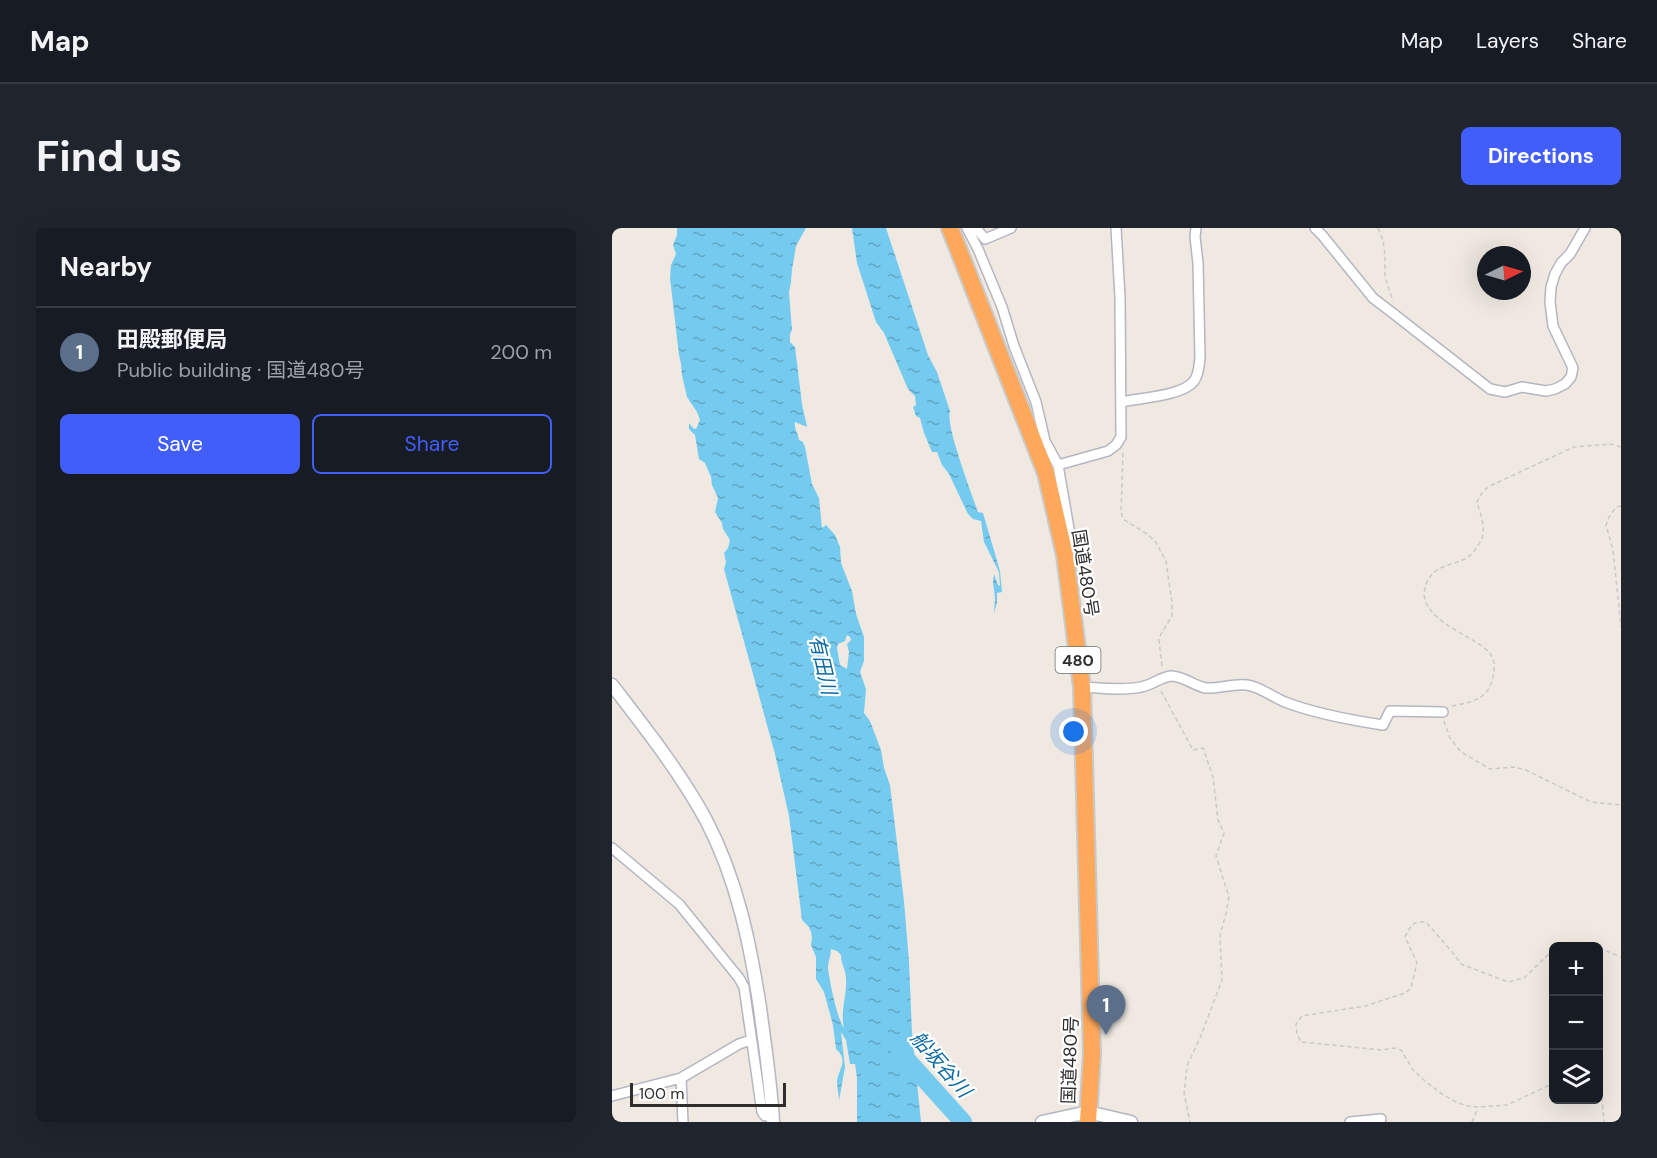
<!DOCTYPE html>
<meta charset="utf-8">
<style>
:root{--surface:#171b24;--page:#20242c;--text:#f1f3f6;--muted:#9ea1a6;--line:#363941;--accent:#425efa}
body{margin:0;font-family:"DM Sans","Noto Sans JP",sans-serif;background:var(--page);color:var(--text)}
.controls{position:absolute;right:18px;bottom:18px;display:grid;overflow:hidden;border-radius:9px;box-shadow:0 6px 24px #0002}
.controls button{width:54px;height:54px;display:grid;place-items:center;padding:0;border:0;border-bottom:2px solid var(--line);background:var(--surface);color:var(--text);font:30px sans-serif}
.compass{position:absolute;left:865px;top:18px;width:54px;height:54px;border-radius:50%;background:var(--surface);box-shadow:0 6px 24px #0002;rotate:85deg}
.scale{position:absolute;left:18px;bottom:15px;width:156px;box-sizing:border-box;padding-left:6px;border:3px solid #2e2e2e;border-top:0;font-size:16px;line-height:21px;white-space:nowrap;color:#2e2e2e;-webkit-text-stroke:4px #fff;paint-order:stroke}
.you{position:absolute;left:462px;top:504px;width:21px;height:21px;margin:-15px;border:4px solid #fff;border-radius:50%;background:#1a73e8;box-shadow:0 0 0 9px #1a73e833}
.badge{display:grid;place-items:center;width:39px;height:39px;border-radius:50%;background:var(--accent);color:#fff;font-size:20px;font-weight:700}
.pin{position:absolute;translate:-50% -50px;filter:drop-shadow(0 2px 3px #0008)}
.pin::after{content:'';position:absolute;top:32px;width:21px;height:18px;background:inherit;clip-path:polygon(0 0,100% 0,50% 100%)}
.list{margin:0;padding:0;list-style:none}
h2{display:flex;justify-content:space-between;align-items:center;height:78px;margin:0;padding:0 24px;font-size:26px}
h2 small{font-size:20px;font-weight:400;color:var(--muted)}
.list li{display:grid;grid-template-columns:39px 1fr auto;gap:18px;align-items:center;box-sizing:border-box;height:90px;padding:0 24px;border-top:2px solid var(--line)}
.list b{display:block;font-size:22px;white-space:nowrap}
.list p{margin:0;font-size:20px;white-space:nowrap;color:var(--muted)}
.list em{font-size:20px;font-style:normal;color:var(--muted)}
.actions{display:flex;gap:12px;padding:18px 24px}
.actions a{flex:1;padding:14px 0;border:2px solid var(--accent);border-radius:9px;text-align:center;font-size:21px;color:var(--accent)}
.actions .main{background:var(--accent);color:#fff}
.icon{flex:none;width:33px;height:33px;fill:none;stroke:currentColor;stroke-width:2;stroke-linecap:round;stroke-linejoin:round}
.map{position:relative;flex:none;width:1009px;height:894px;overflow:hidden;border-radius:9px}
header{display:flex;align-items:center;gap:36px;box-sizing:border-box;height:84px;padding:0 30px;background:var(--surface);border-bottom:2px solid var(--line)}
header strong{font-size:28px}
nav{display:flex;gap:33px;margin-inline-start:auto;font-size:21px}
.intro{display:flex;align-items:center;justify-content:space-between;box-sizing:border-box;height:144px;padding:0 36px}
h1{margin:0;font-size:42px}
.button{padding:15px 27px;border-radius:9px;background:var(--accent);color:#fff;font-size:21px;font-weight:700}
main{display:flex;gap:36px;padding:0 36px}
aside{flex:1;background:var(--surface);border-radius:9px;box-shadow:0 6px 24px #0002}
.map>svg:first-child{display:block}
</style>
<header>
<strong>Map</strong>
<nav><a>Map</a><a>Layers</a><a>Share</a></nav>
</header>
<div class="intro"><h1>Find us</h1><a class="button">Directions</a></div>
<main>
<aside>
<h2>Nearby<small></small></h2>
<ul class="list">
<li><span class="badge" style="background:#5c6f8a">1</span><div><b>田殿郵便局</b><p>Public building · 国道480号</p></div><em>200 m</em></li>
</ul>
<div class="actions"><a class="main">Save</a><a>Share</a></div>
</aside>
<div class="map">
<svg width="1009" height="894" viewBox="0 0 1009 894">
<defs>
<pattern id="water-ripples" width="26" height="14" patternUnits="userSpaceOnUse" patternTransform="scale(1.5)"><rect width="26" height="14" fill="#75cbef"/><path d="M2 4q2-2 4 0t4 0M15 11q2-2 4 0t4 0" fill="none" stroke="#60a5c2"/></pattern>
</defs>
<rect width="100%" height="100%" fill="#efe9e1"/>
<path fill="url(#water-ripples)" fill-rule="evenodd" d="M65,0H194L184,18L180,42L179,54L177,64L180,102L178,106V114L183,119L190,176L195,199L183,194C182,201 186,205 187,212L191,214L193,219L200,256L207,270L210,300L214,297L223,307L228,319L229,335L240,363L244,386L252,409V433L248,444L254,461L252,485L258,493L269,522L272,540L278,557L292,673L297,734L300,804L309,894H245V850L243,836H238L234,812L229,804L233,839L227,873C227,867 225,859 225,853C227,840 237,833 224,821L221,797L212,764L204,751V729L199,717L200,710L199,704L197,699L190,692L177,588L163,526L112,341L114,334L112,325L116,320L118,312L111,301L110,295L103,284L106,270L100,257L99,249L93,235L87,231L83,207L77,201V195L81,200L84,201L88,192L85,184L75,169L70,147L69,136L67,127L58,50L59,37L64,26L61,17L65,7ZM235,407L238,409L239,412L235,416L237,424L235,441L228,437L225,420L226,416L233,413ZM219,721L225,723L229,727C229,736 234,742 234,751C235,768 228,784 232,800C226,794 217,751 216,740C216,733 219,728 219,721Z
M240,0H274L316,127L325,144L338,183C333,197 360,266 366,284L371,285L388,343L390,364L385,365V374L382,386L383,370L381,354L382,346L386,357L388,358L387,344L372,314L369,293L361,291L356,286L337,246L330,237L325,224H320L312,205L308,190L304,188L301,179L304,177L303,168L296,161L272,105L264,94L245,35Z"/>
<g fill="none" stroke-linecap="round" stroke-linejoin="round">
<path stroke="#75cbef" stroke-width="18" d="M288,824L351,894"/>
<g stroke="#b4b6c1" stroke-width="12">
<path id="street" d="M355,0L366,21L390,79L402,118L424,174L433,213
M364,0L373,11L399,0
M703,0L710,7L761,70L778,83L878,161L893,164L910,159L934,163L943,161L953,156L959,149L961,140L941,98L938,74L939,59L943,46L949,35L958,26L973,0
M509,174C527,170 571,168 582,153C587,146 587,138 588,130L586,35L583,9L584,0
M421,211L433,213L446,237L496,223L504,217L509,209L508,69L504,0
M446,237L460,318L453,327
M470,459C489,460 510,463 529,459C540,457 549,449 559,448C572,448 582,458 594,460C608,461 621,455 635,457C649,459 660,469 673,474C704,486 738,492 771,497L778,483L831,484
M0,620L67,676L127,750L132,759L150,884L153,888H160
M69,850L71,894
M0,868L69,850L127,816L139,812
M738,894L769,891"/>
</g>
<g stroke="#b4b6c1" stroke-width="15">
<path id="secondary" d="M0,457C33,500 68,544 94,592C125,651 138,715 148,780C153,818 159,856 161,894
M430,894L476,884L519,894"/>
</g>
<g stroke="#c9c9c9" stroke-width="20">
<path id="highway" d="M338,0L434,245L453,327L470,459L480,825L476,894"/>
</g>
<path stroke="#c9c9c9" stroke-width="1.5" stroke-dasharray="4.5 3" stroke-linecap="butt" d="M766,0L771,12L773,27V49L781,73
M511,225L509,284L511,291L535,306L543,313L554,333L560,375V388L549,406L547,412L550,439
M1009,278L1004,279L997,289L994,297L1001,322L1009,399
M549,463L581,522L591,520L601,549L606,592L612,605L604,628L617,669L614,685L608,708L610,752L588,810L575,838L572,865L578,894
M840,478C857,474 874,473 880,453C887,427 877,422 857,410C842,401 819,390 813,372C811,366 813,359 815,354C823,337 838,338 853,331C860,327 867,318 870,310C874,299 868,285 865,274L871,263L880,257L962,219L999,216L1009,219
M832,493L838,510L849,524L878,541L902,539L914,542L979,574L1009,577
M944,718L948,715H968L983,718
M987,720L1009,729
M942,721L912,750L896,754L849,736L841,725L814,694C801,693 799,697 793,709L805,735L799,760L793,765L753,778L690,788L684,796L685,806L689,814L769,822L783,820L789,822L801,842L813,853L830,866L846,875L856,878L867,879L895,877L942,855
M987,847L988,849L992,894
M860,894L866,880"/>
<use href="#street" stroke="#fff" stroke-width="9"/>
<use href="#secondary" stroke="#fff" stroke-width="12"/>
<use href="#highway" stroke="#fea85c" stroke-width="16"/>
</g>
<g text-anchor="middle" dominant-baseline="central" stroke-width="4.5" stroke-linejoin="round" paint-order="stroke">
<rect fill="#fff" stroke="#6d6d6d" stroke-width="1.5" x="443.5" y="419" width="45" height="26" rx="4.5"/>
<g font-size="16" font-weight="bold" fill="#2e2e2e">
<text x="466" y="432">480</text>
</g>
<g font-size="18" fill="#2e2e2e" stroke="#fff">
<text transform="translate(473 345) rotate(81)">国道480号</text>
<text transform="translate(458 832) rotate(-88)">国道480号</text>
</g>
<g font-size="20" font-style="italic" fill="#0e6aa2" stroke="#fff">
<text transform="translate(211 437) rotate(77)">有田川</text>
<text transform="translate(329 836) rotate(49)">船坂谷川</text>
</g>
</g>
</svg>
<div class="controls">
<button>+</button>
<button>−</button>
<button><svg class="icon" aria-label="layers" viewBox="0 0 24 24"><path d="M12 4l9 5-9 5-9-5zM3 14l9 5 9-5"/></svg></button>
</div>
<svg class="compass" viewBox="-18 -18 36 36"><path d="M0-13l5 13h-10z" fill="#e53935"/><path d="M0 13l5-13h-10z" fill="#9ea1a6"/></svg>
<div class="scale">100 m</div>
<div class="you"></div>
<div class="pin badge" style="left:494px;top:807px;background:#5c6f8a">1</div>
</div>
</main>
